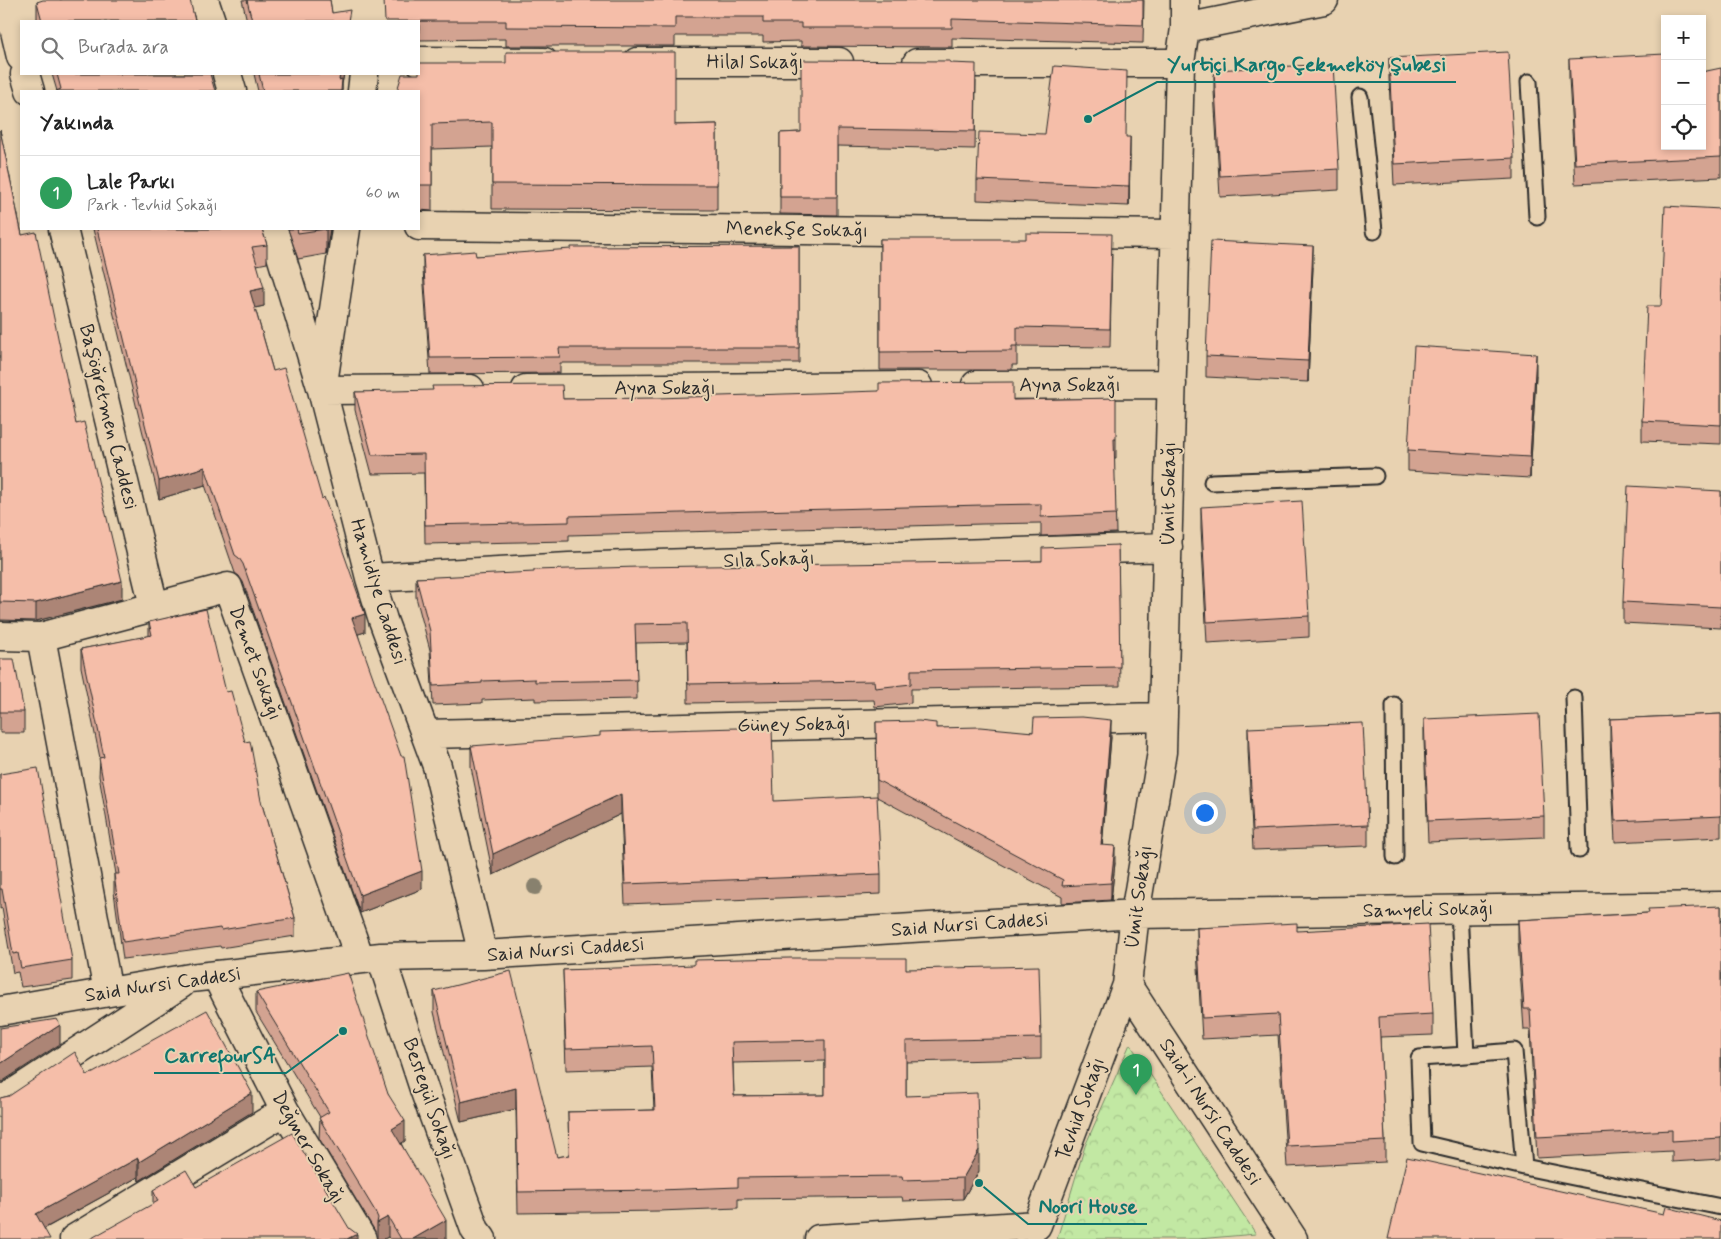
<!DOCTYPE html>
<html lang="tr">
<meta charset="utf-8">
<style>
:root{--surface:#fff;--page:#f6f6f6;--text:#222;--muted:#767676;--line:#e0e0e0;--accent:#b45309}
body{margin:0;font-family:Mynerve,sans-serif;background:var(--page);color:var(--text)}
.controls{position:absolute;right:15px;top:15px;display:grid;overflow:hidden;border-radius:0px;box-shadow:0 2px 8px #0003}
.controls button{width:45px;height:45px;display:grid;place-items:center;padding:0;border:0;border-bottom:1px solid var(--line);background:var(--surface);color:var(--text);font:25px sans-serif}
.you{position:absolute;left:1204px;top:812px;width:18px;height:18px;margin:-12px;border:4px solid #fff;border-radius:50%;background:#1a73e8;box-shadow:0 0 0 8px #1a73e833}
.badge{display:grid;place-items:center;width:32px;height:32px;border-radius:50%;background:var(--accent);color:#fff;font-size:16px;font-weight:700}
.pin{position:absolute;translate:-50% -41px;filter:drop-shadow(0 1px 2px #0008)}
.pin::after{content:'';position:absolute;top:26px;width:18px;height:15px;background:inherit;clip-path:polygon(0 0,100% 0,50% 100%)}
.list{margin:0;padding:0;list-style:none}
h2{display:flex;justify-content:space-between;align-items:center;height:65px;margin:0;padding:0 20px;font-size:21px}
h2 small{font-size:16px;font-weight:400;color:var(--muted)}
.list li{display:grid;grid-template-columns:32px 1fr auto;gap:15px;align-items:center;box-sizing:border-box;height:75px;padding:0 20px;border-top:1px solid var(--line)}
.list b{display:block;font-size:19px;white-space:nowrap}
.list p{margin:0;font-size:16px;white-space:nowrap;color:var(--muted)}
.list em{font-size:16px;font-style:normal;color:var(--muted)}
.icon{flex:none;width:28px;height:28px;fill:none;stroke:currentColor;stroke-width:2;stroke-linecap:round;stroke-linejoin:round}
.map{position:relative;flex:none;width:1721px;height:1239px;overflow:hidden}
.search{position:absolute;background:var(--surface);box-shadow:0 2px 8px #0003;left:20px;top:20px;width:400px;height:55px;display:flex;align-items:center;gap:12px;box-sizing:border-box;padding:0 18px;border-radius:0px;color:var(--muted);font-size:19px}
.panel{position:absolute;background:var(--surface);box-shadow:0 2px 8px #0003;left:20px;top:90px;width:400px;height:140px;border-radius:0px}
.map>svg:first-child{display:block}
</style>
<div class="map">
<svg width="1721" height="1239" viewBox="0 0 1721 1239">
<defs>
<pattern id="park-crowns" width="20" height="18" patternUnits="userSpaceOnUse" patternTransform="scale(1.25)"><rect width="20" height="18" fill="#c2e8a3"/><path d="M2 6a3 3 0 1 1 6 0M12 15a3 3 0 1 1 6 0" fill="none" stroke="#a7c78c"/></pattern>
</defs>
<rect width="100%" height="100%" fill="#e8d2b1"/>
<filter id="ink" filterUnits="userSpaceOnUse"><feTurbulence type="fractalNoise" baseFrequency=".02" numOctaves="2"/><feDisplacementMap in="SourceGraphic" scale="10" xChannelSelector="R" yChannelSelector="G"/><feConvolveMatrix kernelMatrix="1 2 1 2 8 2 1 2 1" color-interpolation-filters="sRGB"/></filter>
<g filter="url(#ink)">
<path fill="url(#park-crowns)" stroke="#768a67" d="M1130,1044L1256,1234L1198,1239H1057L1085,1146Z"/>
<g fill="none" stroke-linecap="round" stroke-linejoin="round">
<g stroke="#2b2b2b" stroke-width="19">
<path id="lane" d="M1529,82L1537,217
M1360,97L1374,231
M1212,482L1375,476
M1574,698L1579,850
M1394,705L1395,857
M1459,910L1466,1055L1419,1058L1422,1143L1524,1167L1721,1207
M1466,1055L1514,1051L1524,1167"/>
</g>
<g stroke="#2b2b2b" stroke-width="31">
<path id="street" d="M5,0L11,14L21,57
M204,0L211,21
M0,18L46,0
M1185,28L1324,0
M419,61L544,62
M637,62H839
M917,63H1180
M25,74L30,91
M227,74L232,91
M362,91L364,74
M419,226L1175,234
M63,229L154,606
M273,229L322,390L370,578L383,620L437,766L483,955
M346,229L322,390L470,389
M976,385L1172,384
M526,389L918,386
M370,578L569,567L1168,547
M0,636L41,637L228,587L360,959
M41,637L108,992
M425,734L1163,717
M381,957L425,1092L475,1230L482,1239
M216,975L285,1111L362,1239
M1127,985L1293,1239
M0,1011L190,978L381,957L483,955L1135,914L1721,906
M0,1102L181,984
M74,1239L285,1111
M819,1239L1037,1225L1127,985L1135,914L1162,752L1180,63L1185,28V0"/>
</g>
<use href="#lane" stroke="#e8d2b1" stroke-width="15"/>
<use href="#street" stroke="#e8d2b1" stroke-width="28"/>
</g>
<circle fill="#88816e" cx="535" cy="887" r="8"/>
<path fill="#d3a391" stroke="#2b2b2b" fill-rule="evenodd" d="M242,0H330L332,13L350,21H247Z
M1144,0L1143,43L952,38V47L801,46V41L763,42V36H675V46H506V39L419,40V21Z
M37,2L195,21H37Z
M1389,58L1514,158V179L1394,185L1389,79Z
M1569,59L1665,146L1721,68V177L1575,184L1569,78Z
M950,63L976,81L975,149L837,146V215L780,214V133L801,132Z
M1214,70L1339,169V190L1220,197L1214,91Z
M52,74H210L57,91Z
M254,74H344L342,84V91H258Z
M419,91L675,125L717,124V210L492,209V147L432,149V211L419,210Z
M0,130L22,235L76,424L122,599L36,621L0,620Z
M1126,137L1130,157L1129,206L977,200V180Z
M1721,209V444L1642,441V421L1661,306Z
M93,229H262L267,245V263L257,265L264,306L255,308L273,371L322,499L365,632L358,634L422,889L360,913L243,582L239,576L235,573L205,485L159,499Z
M288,229H330L326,254L298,259Z
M880,239L1112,253L1110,347L1017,346V365H1012V370H880Z
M799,246V363H560V373L430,374L423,270V255L476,256Z
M1313,267L1308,382L1206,377V356Z
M1536,375L1530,478L1408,471V450Z
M355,392L563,399L1013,400L1116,439V458H1114L1116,533L1041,536V523L982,524L569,535V541L425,544L424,473L372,474L355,410Z
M1721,491V628L1623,623V602Z
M1201,507L1309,616V637L1207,643L1201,528Z
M1118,545L1120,686L911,689V703L875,707L874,700L688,703L687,642L636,643L637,699L535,701V698L482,700V703L433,705L430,650L416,597V578L1042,561Z
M149,622L226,692L261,801L295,918V936L221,948L220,946L123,959L114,892V874H116L99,776L100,758L81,667V649L149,636Z
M0,659L24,712V733H0Z
M1721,714V837L1615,842L1610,740V719Z
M1424,719L1544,816V837L1428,842L1424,740Z
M876,722L936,728L1033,732L1111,737L1102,845L1115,863L1111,900L1062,903V897L877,797Z
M1248,728L1368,825V846L1253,850L1248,749Z
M471,746L774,801L881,874V894L625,904L621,814L493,875L471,767Z
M0,774L72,960V980L21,987L18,972L13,973L2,908L0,909Z
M1721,906V1159L1672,1162V1151L1537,1158L1530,1030H1524L1518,940V920L1648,913Z
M1197,928L1297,931L1433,1014V1035L1380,1037L1385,1141V1162L1287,1167L1278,1035L1202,1039L1197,949Z
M906,969L1041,1038V1059L906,1062V1096L979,1171L963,1199L903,1201L902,1197L738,1199V1208L659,1211L518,1213L516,1109L461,1122L434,1012V991L557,1157L569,1155L568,1112L654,1110L652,1067L566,1070L563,970ZM825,1061V1095L734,1096L733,1063Z
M256,992L388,1094L405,1141L401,1143L446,1239H390L388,1237L384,1239H377L375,1231L319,1138L320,1117L256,1012Z
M87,1075L252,1112L139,1181L138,1177L44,1229L0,1239L1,1098Z
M196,1187L349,1228L357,1239L153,1204V1190Z"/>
<path fill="#ac8576" stroke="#2b2b2b" d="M340,74H344L342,84V91H339V80Z
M1130,137V157L1129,206V186Z
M326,229H330L326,254Z
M1313,246V267L1308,382V361Z
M264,288V306L250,309V291Z
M1536,354V375L1530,478V457Z
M205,467V485L159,499V481Z
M122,581V599L36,621V603Z
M365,614V632L352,636V618Z
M1111,720V737L1101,862V845Z
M621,794V814L493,875V854Z
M1115,846V863L1111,900V883Z
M422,871V889L360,913V895Z
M60,1025V1044L0,1083V1064Z
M516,1088V1109L461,1122V1102Z
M252,1093V1112L139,1181V1162Z
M405,1121V1141L392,1149V1129Z
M979,1150V1171L963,1199V1178Z
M138,1158V1177L36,1233V1214Z
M388,1217V1237L384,1239H377V1223Z
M446,1220V1239H413Z
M357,1234V1239H347Z"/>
<path fill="#f5bea9" stroke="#2b2b2b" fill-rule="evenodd" d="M43,0H190L195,21H42L37,2Z
M247,0H330L332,13L350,10L348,21H252Z
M384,0H1143V25L952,19V28H801V23H763V17H675V28L506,27V21H385Z
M506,52H675V125L717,124V185L492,184V122L432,124V185H419V91H397L402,74H419V63H506Z
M1508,52L1514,158L1394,164L1389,58Z
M1665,54V146H1702V72L1721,68V157L1575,164L1569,59Z
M801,60L950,61V63L976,64L975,131L837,129V197H780V133L801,132Z
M1333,64L1339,169L1220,176L1214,70Z
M1054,66L1127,71L1126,137H1130L1129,186L977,180L979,132L1045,134Z
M57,74H210L215,91H56L61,89Z
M259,74H340L339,80L342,79L341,91H263Z
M0,130L22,235L36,232L76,424L84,422L122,581L36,603L0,602Z
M1665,206L1721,209V425L1642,421L1647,306H1661Z
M97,229H262L267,245L252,247L264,288L250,291L273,371L284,368L322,499L324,497L365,614L352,618L401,756H404L422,871L360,895L243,564L239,558L235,555L205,467L159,481Z
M297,229H326L298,233Z
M1026,233L1112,234L1110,329L1017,327V346H1012V351L880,352V239H1026Z
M1211,241L1313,246L1308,361L1206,356Z
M799,246V348H559L560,357L430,358L423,255L475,251L476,256L571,249V247Z
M1414,346L1536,354L1530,457L1408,450Z
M1013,382V400L1116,398V439H1114L1116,514L1041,517V504L982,505L569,516V522L425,525L424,454L372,455L355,392L433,390L432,386L562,385L563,399L657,398L879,391V383Z
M1628,486L1721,491V607L1623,602Z
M1302,501L1309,616L1207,622L1201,507Z
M1118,545L1120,667L911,670V684L875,688L874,681L688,684L687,623L635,624L637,680L535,682V679L482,681V683L433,686L430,631L416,578L534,572V570L638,567L1042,561V548Z
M206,609L226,692L231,691L245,742L250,741L261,801L295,918L221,930L220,928L123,942L114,874H119L99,758L104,757L81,649L152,635L149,622Z
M0,659H14L24,712H0Z
M1539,714L1544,816L1428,821L1424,719Z
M1721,714V816L1615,821L1610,719Z
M1082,717L1111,720L1101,845L1115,846L1111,883L1062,886L1063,880L877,780L876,722L919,721L936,723V728L980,727L1033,732L1034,718Z
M1363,723L1368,825L1253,830L1248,728Z
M772,727L774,801L877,796L881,874L625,884L621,794L493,854L471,746L600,736V732Z
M38,768L72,960L21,968L18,953L13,954L2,889H0V774Z
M1721,906V1138L1672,1141V1130L1537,1137L1530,1009H1524L1518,920L1649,913L1648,909Z
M1297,923V931L1428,924L1433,1014L1379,1017L1385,1141L1287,1146L1278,1014L1202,1018L1197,928Z
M790,958H906V969L1039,966L1041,1038L906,1041V1096L977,1093L979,1150L963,1178L903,1180L902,1176L738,1178V1187L659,1190L518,1192L516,1088L461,1102L434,991L511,971L557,1157L569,1155L568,1112L655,1110L652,1046L566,1049L563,970L694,965V960ZM825,1040V1095L734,1096L732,1042Z
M348,973L388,1094L405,1121L392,1129L446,1220L413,1239H401L388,1217L377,1223L378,1218L375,1211L319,1118L329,1112L256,992Z
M207,1010L252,1093L139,1162L138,1158L36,1214L50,1239H0V1098L9,1096L75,1052L87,1075L93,1073Z
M57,1019L60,1025L0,1064V1028Z
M292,1133L349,1228L357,1234L347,1239H90L158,1201L153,1190L186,1170L196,1187Z
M1407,1157L1664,1214L1666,1207L1721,1221V1239H1388Z"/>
</g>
<g text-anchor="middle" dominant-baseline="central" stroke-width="4" stroke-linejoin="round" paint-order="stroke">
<g font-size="20" fill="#2b2b2b" stroke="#e8d2b1">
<text x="755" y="62">Hilal Sokağı</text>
<text transform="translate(797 230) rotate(1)">Menekşe Sokağı</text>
<text x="1070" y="385">Ayna Sokağı</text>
<text x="665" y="388">Ayna Sokağı</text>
<text transform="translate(108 417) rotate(76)">Başöğretmen Caddesi</text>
<text transform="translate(1169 494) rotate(-89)">Ümit Sokağı</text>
<text transform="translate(769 560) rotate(-2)">Sıla Sokağı</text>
<text transform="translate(378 592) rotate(73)">Hamidiye Caddesi</text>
<text transform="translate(255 663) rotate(70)">Demet Sokağı</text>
<text transform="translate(794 725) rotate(-1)">Güney Sokağı</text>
<text transform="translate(1139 897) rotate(-82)">Ümit Sokağı</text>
<text transform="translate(1428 910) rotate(-1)">Samyeli Sokağı</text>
<text transform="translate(970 925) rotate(-4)">Said Nursi Caddesi</text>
<text transform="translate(566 950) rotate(-4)">Said Nursi Caddesi</text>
<text transform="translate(163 985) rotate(-8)">Said Nursi Caddesi</text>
<text transform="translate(429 1099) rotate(71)">Bestegül Sokağı</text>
<text transform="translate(1081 1109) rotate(-70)">Tevhid Sokağı</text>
<text transform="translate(1210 1112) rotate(57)">Said-i Nursi Caddesi</text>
<text transform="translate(308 1148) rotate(60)">Değmer Sokağı</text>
</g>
</g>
<path fill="none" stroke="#0f766e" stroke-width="2" d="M1088 119L1157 82H1456M343 1031L286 1073H154M979 1183L1028 1224H1147"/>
<g fill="#0f766e" stroke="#e8d2b1" stroke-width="2">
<circle cx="1088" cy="119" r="5"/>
<circle cx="343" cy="1031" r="5"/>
<circle cx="979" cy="1183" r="5"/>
</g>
<g font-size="21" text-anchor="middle" font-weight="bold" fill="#0f766e" stroke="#e8d2b1" stroke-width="4" stroke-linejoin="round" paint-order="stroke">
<text x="1307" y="71">Yurtiçi Kargo Çekmeköy Şubesi</text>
<text x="220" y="1062">CarrefourSA</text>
<text x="1088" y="1213">Noori House</text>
</g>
</svg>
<div class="controls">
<button>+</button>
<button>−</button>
<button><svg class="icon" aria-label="locate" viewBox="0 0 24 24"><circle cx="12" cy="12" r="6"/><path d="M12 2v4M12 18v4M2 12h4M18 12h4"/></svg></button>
</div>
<div class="you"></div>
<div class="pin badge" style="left:1136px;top:1095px;background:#2e9e5b">1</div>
<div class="search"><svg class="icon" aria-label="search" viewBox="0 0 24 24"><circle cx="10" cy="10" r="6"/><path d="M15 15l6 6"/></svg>Burada ara</div>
<section class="panel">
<h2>Yakında<small></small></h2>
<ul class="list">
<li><span class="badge" style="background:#2e9e5b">1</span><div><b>Lale Parkı</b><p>Park · Tevhid Sokağı</p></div><em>60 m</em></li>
</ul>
</section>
</div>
